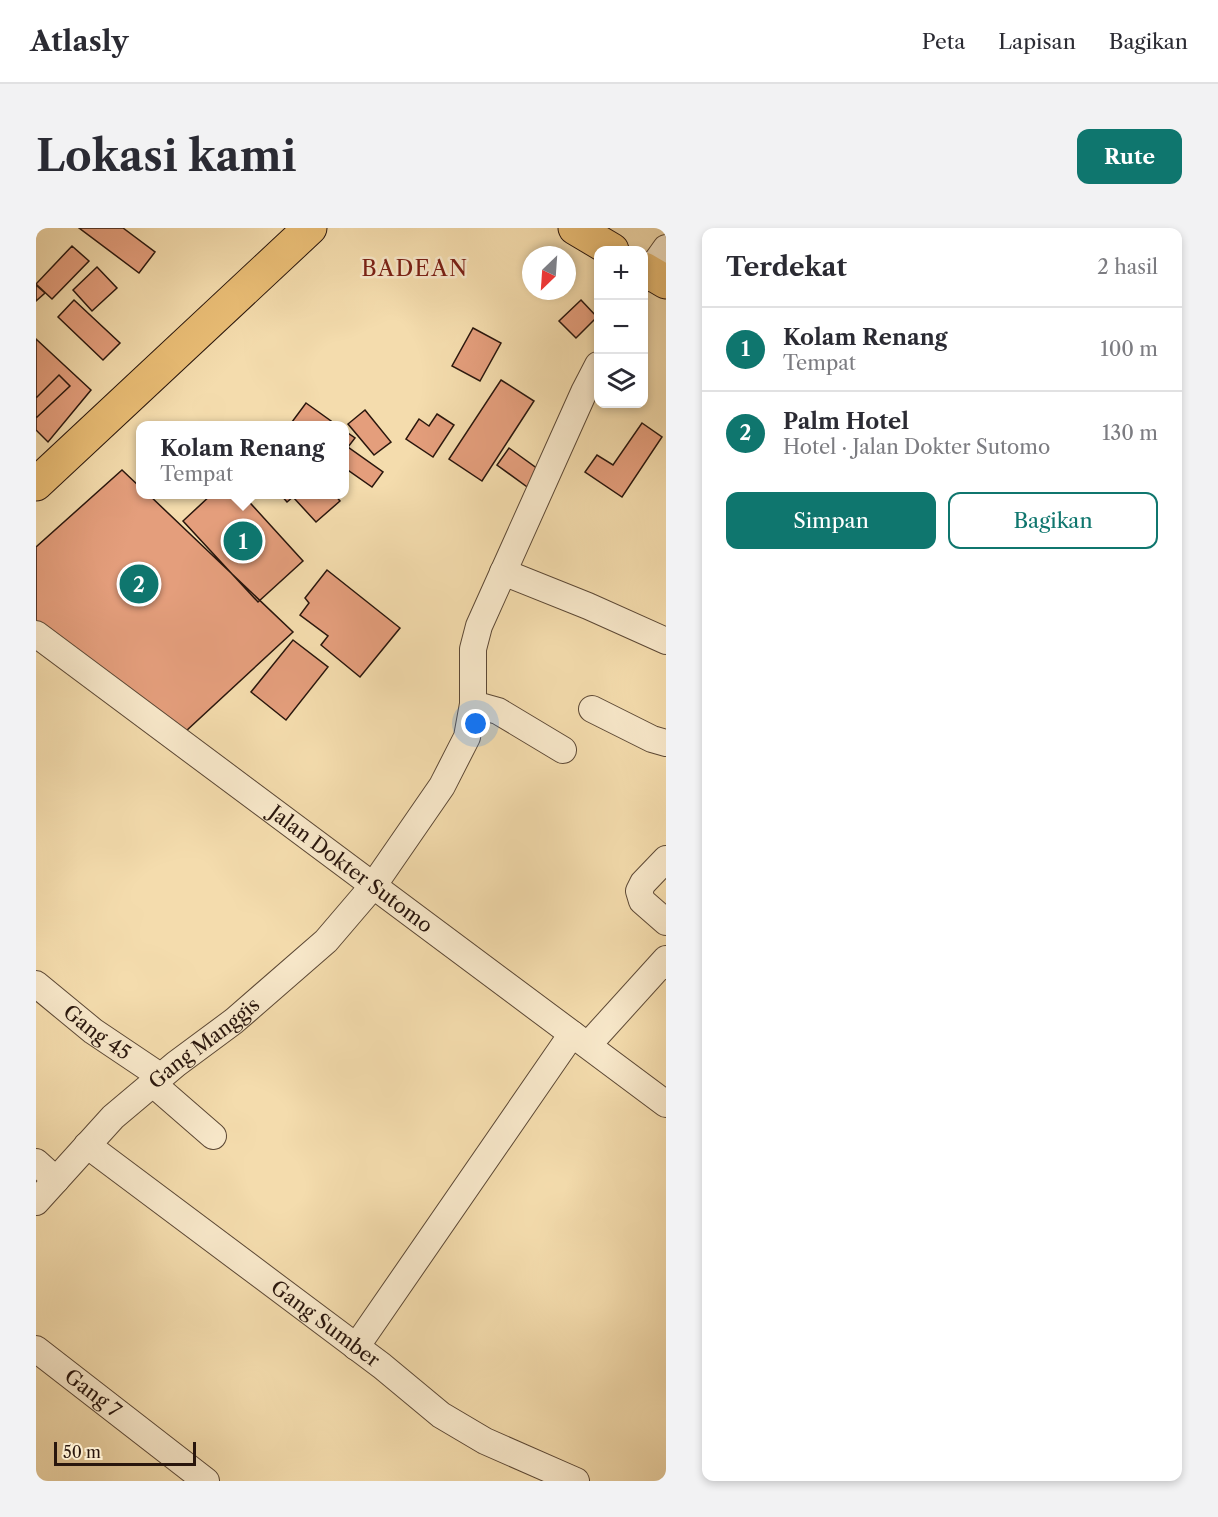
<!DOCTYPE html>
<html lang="id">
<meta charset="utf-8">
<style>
:root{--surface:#fff;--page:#f2f2f3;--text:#2b2b33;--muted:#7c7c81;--line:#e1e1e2;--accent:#0f766e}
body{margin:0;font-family:"Libre Caslon Text",serif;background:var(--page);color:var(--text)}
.controls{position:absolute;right:18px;top:18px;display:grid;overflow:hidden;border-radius:12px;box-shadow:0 3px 9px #0003}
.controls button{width:54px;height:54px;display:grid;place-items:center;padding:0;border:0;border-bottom:2px solid var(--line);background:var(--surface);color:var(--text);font:30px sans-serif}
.compass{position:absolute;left:486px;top:18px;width:54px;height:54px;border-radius:50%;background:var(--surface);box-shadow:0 3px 9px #0003;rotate:205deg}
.scale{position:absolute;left:18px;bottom:15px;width:142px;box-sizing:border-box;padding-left:6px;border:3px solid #29160d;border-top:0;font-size:16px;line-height:21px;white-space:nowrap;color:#29160d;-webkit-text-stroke:4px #f8e8ca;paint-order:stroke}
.you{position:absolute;left:440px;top:496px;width:21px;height:21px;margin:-15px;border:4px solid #fff;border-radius:50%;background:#1a73e8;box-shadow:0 0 0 9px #1a73e833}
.badge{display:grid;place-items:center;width:39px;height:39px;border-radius:50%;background:var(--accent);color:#fff;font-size:20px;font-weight:700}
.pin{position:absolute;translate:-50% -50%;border:3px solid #fff;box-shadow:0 2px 6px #0006}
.popup{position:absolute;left:100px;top:193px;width:213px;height:78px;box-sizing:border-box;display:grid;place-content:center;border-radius:12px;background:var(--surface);filter:drop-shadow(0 2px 4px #0005);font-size:20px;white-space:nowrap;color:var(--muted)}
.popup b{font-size:22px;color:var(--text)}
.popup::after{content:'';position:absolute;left:50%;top:100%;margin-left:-12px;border:12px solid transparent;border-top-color:var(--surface)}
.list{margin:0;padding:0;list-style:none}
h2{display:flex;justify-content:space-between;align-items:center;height:78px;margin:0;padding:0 24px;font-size:26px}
h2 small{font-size:20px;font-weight:400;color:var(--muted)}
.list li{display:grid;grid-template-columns:39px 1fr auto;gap:18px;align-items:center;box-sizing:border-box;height:84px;padding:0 24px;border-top:2px solid var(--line)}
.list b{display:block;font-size:22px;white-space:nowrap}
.list p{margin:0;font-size:20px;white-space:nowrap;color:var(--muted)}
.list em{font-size:20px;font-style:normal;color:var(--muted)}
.actions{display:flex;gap:12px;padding:18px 24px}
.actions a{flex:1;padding:14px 0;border:2px solid var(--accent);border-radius:12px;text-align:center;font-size:21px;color:var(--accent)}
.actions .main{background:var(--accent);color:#fff}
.icon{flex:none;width:33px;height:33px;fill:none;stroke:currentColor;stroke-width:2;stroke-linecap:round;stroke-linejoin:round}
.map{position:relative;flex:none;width:630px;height:1253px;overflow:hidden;border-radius:12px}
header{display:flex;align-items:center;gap:36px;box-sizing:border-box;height:84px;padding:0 30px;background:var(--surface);border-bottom:2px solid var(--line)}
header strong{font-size:28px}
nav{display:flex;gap:33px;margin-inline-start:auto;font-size:21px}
.intro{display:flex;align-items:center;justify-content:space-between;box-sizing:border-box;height:144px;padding:0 36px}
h1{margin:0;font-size:42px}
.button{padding:15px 27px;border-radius:12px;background:var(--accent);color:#fff;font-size:21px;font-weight:700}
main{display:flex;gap:36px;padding:0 36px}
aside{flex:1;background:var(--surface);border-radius:12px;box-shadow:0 3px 9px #0003}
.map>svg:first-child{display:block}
</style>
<header>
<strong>Atlasly</strong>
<nav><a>Peta</a><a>Lapisan</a><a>Bagikan</a></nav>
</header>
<div class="intro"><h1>Lokasi kami</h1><a class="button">Rute</a></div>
<main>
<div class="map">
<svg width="630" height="1253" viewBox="0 0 630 1253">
<rect width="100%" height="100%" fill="#f4dcad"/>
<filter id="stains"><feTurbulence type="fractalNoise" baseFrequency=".00333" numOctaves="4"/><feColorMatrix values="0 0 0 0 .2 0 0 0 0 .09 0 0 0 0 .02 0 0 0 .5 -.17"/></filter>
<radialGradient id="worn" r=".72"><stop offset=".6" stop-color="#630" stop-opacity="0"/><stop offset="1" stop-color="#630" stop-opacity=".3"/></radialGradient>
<path fill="#e49e7c" stroke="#29160d" stroke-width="1.5" d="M43,0H87L119,24L103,45Z
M36,18L53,33L16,71L0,56Z
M61,39L81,60L56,83L37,62Z
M0,57L9,65L0,73Z
M38,72L84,115L67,132L22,89Z
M545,72L561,89L540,110L523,93Z
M437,100L465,115L444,153L416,138Z
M0,111L55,162L12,214L0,202Z
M23,147L34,158L0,190V170Z
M465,152L498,173L446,253L413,231Z
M270,175L302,198H253Z
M329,182L355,214L338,227L312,196Z
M401,186L418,197L397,229L370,211L383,191L393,198Z
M606,195L626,209L586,269L549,244L561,227L577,237Z
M309,203L319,210L312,219L347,244L336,259L309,240Z
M473,220L506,244L494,261L461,237Z
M86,242L105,260V266H112L257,404L150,503L0,394V319Z
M176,266H206L267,333L222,374L147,293Z
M244,266H298L304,273L280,294L257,269L251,274Z
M291,342L364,400L324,449L285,417L292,408L264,387L273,375L269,370Z
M257,412L292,439L250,492L215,464Z"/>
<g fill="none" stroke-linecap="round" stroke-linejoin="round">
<g stroke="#5c4835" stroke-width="28">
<g id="minor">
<path d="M608,51L630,20"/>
<path d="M467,344L552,378L630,413"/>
<path id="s1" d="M0,406L630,876"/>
<path d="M437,476L462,483L527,522"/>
<path d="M556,481L616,511L630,515"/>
<path d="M630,631L607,655L603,663L606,673L630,694"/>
<path id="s2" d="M0,756L57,803L124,848"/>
<path d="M552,817L630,731"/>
<path d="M116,855L177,908"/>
<path id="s3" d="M51,917L346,1138L405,1187L449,1213L540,1253"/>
<path d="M0,934L20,952"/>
<path id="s4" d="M0,974L77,889L140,836L198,793L290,713L337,658L406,558L431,509L437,476V421L443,398L548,164L562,137"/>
<path d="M320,1119L536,806"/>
<path id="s5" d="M0,1121L170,1253"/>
</g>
</g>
<g stroke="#29160d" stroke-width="35">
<path id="major" d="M539,0L576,22
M608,41L630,54
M0,256L274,0"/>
</g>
<use href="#minor" stroke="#f8e8ca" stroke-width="26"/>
<use href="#major" stroke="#eabe76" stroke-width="33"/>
</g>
<g text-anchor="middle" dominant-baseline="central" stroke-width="5" stroke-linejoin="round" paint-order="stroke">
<g font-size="20" fill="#29160d" stroke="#f8e8ca">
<text stroke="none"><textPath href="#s1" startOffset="393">Jalan Dokter Sutomo</textPath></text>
<text stroke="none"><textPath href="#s2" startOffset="78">Gang 45</textPath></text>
<text stroke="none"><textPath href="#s4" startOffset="232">Gang Manggis</textPath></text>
<text stroke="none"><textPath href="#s3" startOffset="298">Gang Sumber</textPath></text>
<text stroke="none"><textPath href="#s5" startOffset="72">Gang 7</textPath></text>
</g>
<g font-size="22" letter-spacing="1.5" fill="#7a1f14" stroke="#f8e8ca">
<text x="379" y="40">BADEAN</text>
</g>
</g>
<rect width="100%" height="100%" filter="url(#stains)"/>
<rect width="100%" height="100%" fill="url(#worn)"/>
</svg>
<div class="controls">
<button>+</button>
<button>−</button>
<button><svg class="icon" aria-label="layers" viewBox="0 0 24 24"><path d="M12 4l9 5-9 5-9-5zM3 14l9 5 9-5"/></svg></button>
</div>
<svg class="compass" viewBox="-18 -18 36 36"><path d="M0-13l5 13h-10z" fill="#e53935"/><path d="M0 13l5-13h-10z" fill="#7c7c81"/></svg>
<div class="scale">50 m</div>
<div class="you"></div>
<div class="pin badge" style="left:207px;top:313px">1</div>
<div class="popup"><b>Kolam Renang</b>Tempat</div>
<div class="pin badge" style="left:103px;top:356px">2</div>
</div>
<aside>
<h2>Terdekat<small>2 hasil</small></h2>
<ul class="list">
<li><span class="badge">1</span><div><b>Kolam Renang</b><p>Tempat</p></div><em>100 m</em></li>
<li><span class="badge">2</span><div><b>Palm Hotel</b><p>Hotel · Jalan Dokter Sutomo</p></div><em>130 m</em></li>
</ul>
<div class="actions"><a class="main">Simpan</a><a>Bagikan</a></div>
</aside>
</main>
